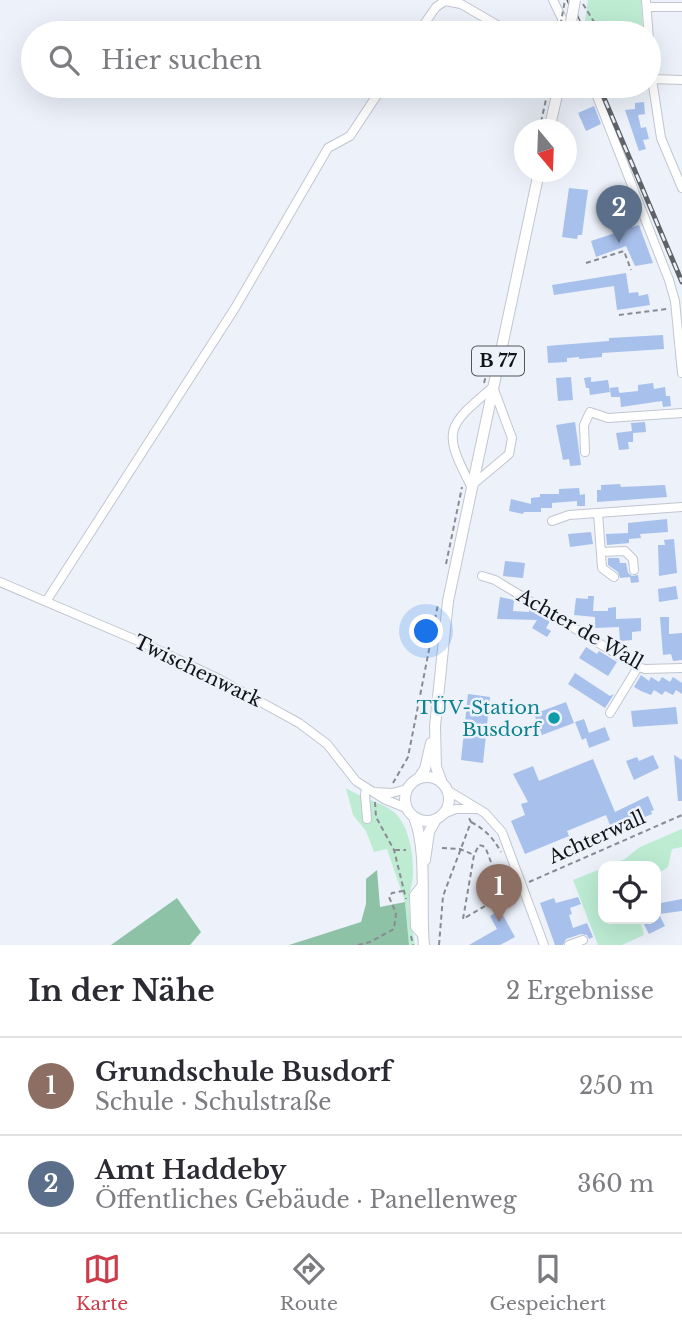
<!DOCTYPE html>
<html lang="de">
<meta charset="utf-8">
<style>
:root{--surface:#fff;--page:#f2f2f3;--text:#2b2b33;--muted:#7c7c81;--line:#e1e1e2;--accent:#cc3c4a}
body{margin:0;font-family:"Libre Baskerville",serif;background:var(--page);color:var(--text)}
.controls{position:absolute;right:21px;bottom:21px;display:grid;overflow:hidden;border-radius:14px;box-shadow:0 7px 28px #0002}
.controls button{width:63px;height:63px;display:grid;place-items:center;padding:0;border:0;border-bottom:2px solid var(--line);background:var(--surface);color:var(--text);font:35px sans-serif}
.compass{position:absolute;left:514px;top:119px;width:63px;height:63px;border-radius:50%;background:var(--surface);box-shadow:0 7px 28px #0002;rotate:161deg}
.you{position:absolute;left:427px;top:632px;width:24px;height:24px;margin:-18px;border:5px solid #fff;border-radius:50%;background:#1a73e8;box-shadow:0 0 0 10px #1a73e833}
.badge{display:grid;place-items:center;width:46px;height:46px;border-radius:50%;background:var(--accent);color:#fff;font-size:23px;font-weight:700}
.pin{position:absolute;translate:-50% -58px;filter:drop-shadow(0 2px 4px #0008)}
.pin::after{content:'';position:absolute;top:37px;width:24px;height:21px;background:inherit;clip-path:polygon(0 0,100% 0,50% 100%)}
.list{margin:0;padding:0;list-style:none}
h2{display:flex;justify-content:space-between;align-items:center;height:91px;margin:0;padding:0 28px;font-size:30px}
h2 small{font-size:23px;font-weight:400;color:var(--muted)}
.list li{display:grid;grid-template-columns:46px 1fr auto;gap:21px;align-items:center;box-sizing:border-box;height:98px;padding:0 28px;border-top:2px solid var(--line)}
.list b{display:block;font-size:26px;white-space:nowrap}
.list p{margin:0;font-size:23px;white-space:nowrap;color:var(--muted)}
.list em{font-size:23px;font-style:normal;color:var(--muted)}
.icon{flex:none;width:38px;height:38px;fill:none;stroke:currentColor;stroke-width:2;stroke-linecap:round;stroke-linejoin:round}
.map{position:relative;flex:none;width:682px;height:945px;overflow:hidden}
.search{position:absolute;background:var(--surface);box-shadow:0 7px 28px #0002;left:21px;right:21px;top:21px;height:77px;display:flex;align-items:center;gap:18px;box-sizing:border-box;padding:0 24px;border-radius:38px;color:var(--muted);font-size:26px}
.sheet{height:287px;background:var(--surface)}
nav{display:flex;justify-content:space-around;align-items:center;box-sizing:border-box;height:98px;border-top:2px solid var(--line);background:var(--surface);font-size:19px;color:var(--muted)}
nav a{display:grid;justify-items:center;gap:4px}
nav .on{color:var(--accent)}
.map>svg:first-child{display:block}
</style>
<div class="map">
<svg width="682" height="945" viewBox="0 0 682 945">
<rect width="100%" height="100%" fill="#ecf1fa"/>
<path fill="#bdecd3" d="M588,0H641L643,33H587L584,27Z
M346,788C361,798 381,802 394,812C408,824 413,851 413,869C414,882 408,893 409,907C410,920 413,932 415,945H409L405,902L387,849L374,852L366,831L353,815Z
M682,829V847L672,849L668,867L656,875V866H608L625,859L640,847Z
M603,868V919H640L644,935L622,945H598L573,880Z"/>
<path fill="#8dc2a7" d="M377,870L380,907L405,902L409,945H289L361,922L366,904V879Z
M177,898L201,932L190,945H111Z"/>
<path fill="#a8c0ec" d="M644,102L645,114L638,115L641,128L646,127L649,139L643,140L646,149L639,151L625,110L635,109V103Z
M594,106L601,124L586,131L578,113Z
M569,188L588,190L582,235H578L577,239L562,237Z
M619,190L632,227L639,225L653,263L635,266L626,246L596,257L591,241L618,232L604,195Z
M626,273L629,293L638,292L639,296L648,294L650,305L617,310L614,286L554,295L552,285Z
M663,335L664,349L602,353V357L579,359V357L567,358V362L548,363L547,346L609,341V338Z
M571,377L573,400L558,401L556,378Z
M591,377V382L608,380L610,392L590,395L589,388H586L584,378Z
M653,383L654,389L665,387L666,396H670L671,406L663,407L662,401L621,407L620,397H611L610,388L618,387L620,396L619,393L638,391V385Z
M575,422L581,465L570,466L569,459L563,460L556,425Z
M645,422L646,432L633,433V442H628L629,449L619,450L616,433L632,431L631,423Z
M620,484L621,487L665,485L667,497L597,502V490H601V485Z
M579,488L580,495L585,494V506H577V501L552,503V508H541V512H524L523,514L509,511L511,499L531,504V498L540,497V494H559V489Z
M667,519L668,532L640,534L641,538L629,539V543L607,545L606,534L628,533V523Z
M591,532L593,544L570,547L568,534Z
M674,539L677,573L659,576L658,545H665L664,540Z
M608,558H619L620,563H626L628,573L632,576L638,575L639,582L631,583L630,577L620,578L618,572L608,565Z
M505,561L525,563L523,578L503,576Z
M676,586L678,599L659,602L658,589Z
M588,596H594L593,611H608V608L616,607V619L641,618V631L632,632V640L620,641L619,627L595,628V617L574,615L576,598L588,599Z
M500,597L514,600L513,611L529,612L530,609L550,621L546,628L551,631L547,637L532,628L537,620L497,619Z
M660,617H669V634L682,633V660L673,661L671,654L663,655Z
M586,647L597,654L599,651L617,662L608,676L579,658Z
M575,673L610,696L614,694L605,708L568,684Z
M641,675L649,681L651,677L659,682L662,677L670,682L673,677L682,683V694L676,690L673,695L665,691L662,695L654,690L651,695L641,691L634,687Z
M468,694L490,697L483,763L461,760Z
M566,702L574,723L542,735L534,714Z
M676,707L678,724L633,727L631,711Z
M584,719L589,733L605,727L610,740L589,748L586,738L582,740L575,722Z
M653,755L659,768L634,780L626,761L637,757L639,761Z
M674,755L682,760V801H678Z
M593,759L615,812L648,796L654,810L651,811L652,814L628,824L625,818L610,825L606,815L567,831L569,836L525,854L511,821L525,815L521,804L528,802L513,774L533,766L539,781Z
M578,897L581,904L570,908L572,914L569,915L573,928L587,923L593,937L589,939L587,935L581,934L566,939L563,945H555L540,903L554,898L556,903Z
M682,899V911L659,914L665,926L649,934L641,919H656V904Z
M500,910L515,937L500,945H469L497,929L490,916Z"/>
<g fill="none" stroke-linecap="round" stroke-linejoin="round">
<g stroke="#c1c6cf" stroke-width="10">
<path id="minor" d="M553,0L569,33
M646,0L652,79L661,138L682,188
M647,7H682
M418,33L436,7L445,1L461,4L511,33
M652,79L682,80
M593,86L669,280L675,301L682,373
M493,387L512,438L509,454L471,486C442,430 446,427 493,387Z
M585,452L584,425L590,412L608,418L682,413
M598,513L602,568L614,577
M552,521L569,515L682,507
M601,552L625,551L633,559L634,570
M482,576L495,580L638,667L645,669L682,668
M0,582L150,646L215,677L299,723L327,744L356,781L384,799L406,808
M47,600L235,308L328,148L350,136L383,86
M610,713L638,667
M366,789L365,795L367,819
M447,790L485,813L502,832L544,945
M374,792L392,793L407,789
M443,814L456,809H477
M422,885L414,895L415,927L423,936
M569,945L583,940"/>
</g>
<g stroke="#c1c6cf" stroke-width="12">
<path id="major" d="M549,130L559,86
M405 799a22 22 0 1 1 44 0a22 22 0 1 1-44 0Z
M419,778L425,769L431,743
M442,783L436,767L435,726L448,601L539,172
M414,817C428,851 420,908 424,945
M425,860L429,832L436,819"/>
</g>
<path stroke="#888c92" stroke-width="2" stroke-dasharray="5 3.5" stroke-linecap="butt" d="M583,4L601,33
M541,122L549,86
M630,225L638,222
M586,263L624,251L631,270
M619,315L667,309
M484,383L488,368
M446,564L462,487
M393,783L408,757L438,604
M375,802L376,817L394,850L406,899
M471,822C486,830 493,838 501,852
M442,848L460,849L474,855
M395,850H406
M529,882L682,815
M503,894L486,849L483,846L479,845L474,855L463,919L514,889
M411,936L413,945
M358,945L370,942L394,929L396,913L389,897L392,893L403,891
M439,945L443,896L471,822L468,816"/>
<use href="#minor" stroke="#fff" stroke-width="8"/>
<use href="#major" stroke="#fff" stroke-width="10"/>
<g stroke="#5f6267" stroke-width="5">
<path id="rail" d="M569,0L583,33
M599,86L682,282"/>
</g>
<use href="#rail" stroke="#ecf1fa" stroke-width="2.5" stroke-dasharray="8" stroke-linecap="butt"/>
<g stroke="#c1c6cf" stroke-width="12" stroke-linecap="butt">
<path id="major-bridge" d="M569,33L575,0"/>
</g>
<path stroke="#888c92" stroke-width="2" stroke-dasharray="5 3.5" stroke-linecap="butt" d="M559,33L565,0"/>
<use href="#major-bridge" stroke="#fff" stroke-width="10"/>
</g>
<circle fill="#0f9aa8" stroke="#ecf1fa" stroke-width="2.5" cx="554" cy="718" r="7"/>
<g text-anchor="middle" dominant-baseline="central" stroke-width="5" stroke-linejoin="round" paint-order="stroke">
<rect fill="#ecf1fa" stroke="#53565b" stroke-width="2" x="472" y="346.5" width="52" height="29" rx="5"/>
<g font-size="18" font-weight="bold" fill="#121417">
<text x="498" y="361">B 77</text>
</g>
<g font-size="19" fill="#121417" stroke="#ecf1fa">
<text transform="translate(580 629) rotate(30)">Achter de Wall</text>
<text transform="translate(198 671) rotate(26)">Twischenwark</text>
<text transform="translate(597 837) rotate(-24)">Achterwall</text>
</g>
<g font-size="19" fill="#0d838f" stroke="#ecf1fa" text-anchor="end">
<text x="540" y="707">TÜV-Station<tspan x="540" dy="22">Busdorf</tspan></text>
</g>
</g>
</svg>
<div class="controls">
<button><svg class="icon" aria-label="locate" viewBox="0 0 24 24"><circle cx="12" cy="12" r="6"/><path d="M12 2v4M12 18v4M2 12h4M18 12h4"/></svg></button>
</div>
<svg class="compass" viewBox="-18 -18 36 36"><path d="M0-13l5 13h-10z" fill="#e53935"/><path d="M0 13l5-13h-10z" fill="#7c7c81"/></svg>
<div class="you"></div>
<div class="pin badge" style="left:499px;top:922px;background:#8d6e63">1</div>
<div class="pin badge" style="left:619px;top:243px;background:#5c6f8a">2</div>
<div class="search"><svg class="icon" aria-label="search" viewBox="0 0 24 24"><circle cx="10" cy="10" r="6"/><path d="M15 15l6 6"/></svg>Hier suchen</div>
</div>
<section class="sheet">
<h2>In der Nähe<small>2 Ergebnisse</small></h2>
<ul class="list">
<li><span class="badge" style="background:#8d6e63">1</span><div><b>Grundschule Busdorf</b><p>Schule · Schulstraße</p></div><em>250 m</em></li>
<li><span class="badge" style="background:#5c6f8a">2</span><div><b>Amt Haddeby</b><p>Öffentliches Gebäude · Panellenweg</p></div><em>360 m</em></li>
</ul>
</section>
<nav>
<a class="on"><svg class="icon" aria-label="map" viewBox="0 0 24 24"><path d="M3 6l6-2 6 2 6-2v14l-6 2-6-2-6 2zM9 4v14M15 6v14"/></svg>Karte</a>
<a><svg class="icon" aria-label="directions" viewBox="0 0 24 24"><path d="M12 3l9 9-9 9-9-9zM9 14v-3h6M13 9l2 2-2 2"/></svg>Route</a>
<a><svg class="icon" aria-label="saved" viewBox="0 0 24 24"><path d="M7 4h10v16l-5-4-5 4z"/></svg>Gespeichert</a>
</nav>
